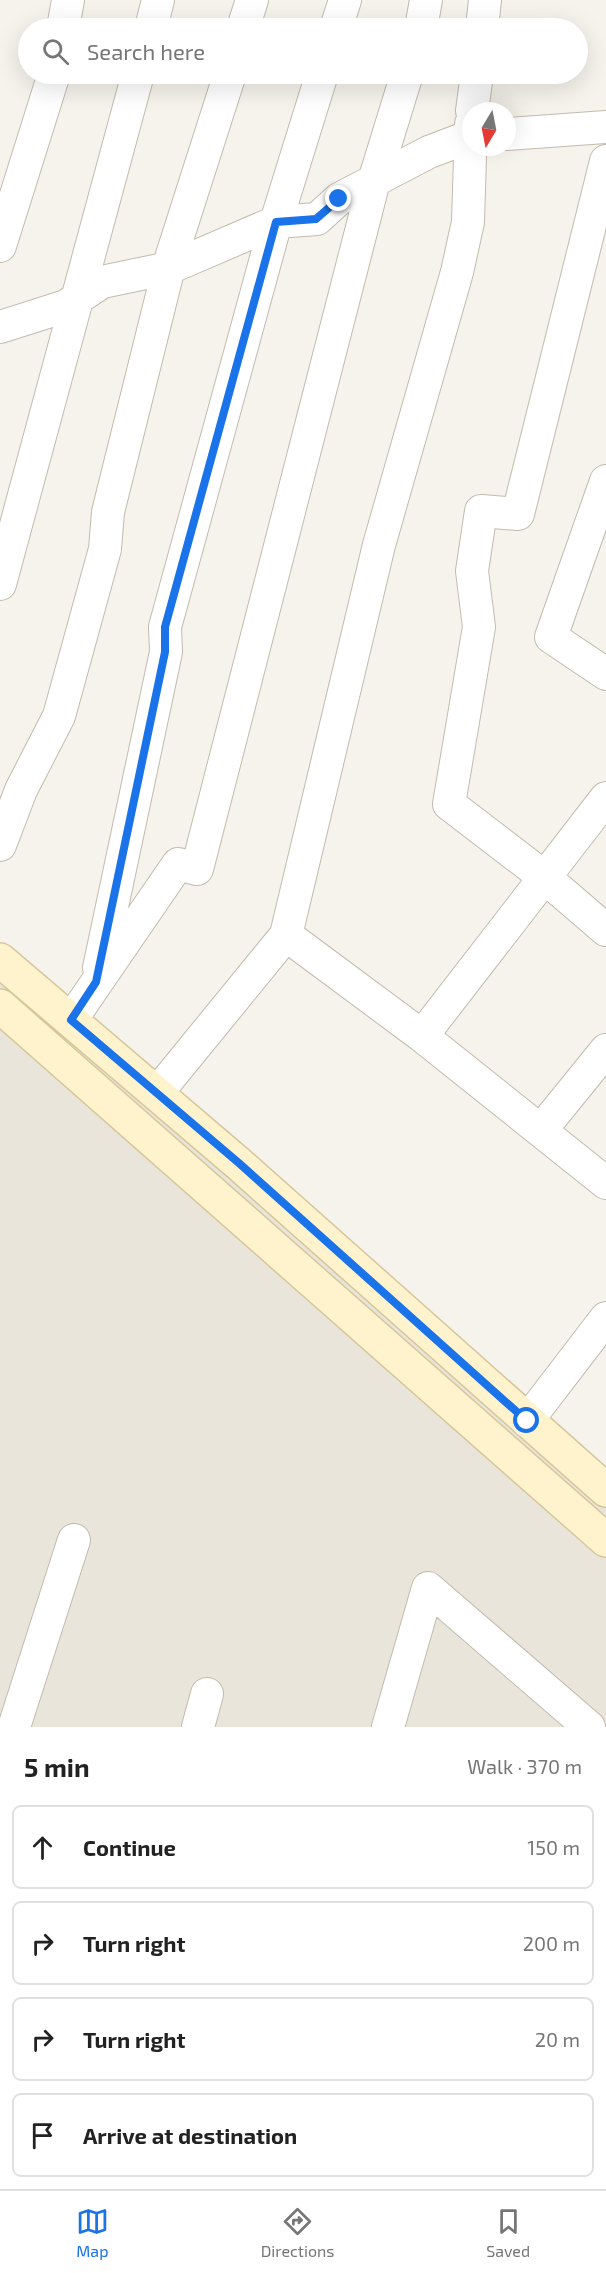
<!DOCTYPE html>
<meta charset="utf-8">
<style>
:root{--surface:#fff;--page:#f6f6f6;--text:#222;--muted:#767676;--line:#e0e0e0;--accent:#1a73e8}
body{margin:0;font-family:"Exo 2",sans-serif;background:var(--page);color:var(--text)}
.compass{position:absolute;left:462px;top:102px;width:54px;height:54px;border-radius:50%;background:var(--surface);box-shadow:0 6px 24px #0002;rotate:190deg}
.stop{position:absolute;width:18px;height:18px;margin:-14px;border:4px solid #1a73e8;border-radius:50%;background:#fff}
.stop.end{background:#1a73e8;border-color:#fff;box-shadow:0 2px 6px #0008}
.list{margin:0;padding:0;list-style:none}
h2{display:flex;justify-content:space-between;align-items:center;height:78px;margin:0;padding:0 24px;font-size:26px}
h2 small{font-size:20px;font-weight:400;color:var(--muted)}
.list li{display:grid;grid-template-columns:39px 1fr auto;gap:18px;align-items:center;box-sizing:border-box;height:84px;margin:0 12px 12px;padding:0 12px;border:2px solid var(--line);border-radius:9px}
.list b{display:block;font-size:22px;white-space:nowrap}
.list em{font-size:20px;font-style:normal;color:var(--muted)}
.icon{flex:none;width:33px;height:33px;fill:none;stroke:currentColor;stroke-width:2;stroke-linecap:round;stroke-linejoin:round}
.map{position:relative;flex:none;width:606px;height:1727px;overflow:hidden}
.search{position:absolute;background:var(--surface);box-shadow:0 6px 24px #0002;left:18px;right:18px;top:18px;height:66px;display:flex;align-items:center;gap:15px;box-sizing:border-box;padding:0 21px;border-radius:33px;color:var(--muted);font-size:22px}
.sheet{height:462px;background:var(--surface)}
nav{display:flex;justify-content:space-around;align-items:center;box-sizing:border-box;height:84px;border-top:2px solid var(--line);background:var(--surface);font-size:16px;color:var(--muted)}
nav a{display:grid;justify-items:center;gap:3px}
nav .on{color:var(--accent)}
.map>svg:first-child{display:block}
</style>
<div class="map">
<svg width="606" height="1727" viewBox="0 0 606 1727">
<rect width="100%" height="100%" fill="#f6f3ec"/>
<path fill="#eae5da" d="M0,963L606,1489V1727H0Z"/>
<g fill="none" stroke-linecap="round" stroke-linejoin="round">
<g stroke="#c2bbae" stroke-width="34">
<path id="street" d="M63,28L68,0
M151,28L158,0
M243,28L252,0
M336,28L345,0
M421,28L426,0
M482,28L485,0
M472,111L477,74
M507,134L606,127
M606,161L518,514L481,511L472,571L479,627L449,804L543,876L606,930
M0,246L54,74
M0,327L66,306L102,282L169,268L276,222L317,219L339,199L429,152L471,136
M606,481L551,637L606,674
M0,584L138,74
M0,845L21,790L59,716L105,549L108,512L172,255L230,74
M286,935L422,1036L606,1183
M99,968L166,652L165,627L276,222L322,74
M71,1020L178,864L197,869L374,181L407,74
M422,1036L606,798
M157,1093L286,935L379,545L457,272L468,222L471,124
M541,1130L606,1050
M527,1421L606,1318
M14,1727L74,1540
M198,1727L207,1694
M388,1727L428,1588L589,1727"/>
</g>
<g stroke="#d6c79b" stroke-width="36">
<path id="secondary" d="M0,960L239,1164L606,1490
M0,1006L606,1540"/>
</g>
<use href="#street" stroke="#fff" stroke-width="32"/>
<use href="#secondary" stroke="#fff3cd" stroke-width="33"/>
</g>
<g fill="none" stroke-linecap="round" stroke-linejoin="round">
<path stroke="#1a73e8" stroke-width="8" d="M339,199L316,219L276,222L165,627V652L96,982L71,1020L240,1164L527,1421"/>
</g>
</svg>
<svg class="compass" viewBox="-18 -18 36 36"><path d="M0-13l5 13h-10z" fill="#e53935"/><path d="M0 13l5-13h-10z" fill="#767676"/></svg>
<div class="stop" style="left:527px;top:1421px"></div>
<div class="stop end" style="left:339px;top:199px"></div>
<div class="search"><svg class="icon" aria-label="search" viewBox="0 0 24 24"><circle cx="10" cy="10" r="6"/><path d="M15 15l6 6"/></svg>Search here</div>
</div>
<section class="sheet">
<h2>5 min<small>Walk · 370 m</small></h2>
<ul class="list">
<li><svg class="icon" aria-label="ahead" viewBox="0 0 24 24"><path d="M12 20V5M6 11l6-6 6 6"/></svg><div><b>Continue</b></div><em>150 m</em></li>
<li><svg class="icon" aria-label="right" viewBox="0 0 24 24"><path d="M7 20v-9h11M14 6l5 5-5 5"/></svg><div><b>Turn right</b></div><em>200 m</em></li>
<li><svg class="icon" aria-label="right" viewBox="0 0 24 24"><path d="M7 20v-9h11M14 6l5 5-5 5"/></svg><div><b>Turn right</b></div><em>20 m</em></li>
<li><svg class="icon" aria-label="arrive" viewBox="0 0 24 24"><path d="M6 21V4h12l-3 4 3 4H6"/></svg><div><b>Arrive at destination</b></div></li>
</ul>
</section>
<nav>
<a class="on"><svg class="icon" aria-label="map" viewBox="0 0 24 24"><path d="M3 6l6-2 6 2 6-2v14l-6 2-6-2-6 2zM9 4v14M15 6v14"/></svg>Map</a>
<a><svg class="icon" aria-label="directions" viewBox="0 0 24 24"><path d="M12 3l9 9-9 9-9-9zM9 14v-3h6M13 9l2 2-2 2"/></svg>Directions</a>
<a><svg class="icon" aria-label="saved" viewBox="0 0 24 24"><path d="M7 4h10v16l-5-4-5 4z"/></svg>Saved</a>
</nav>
